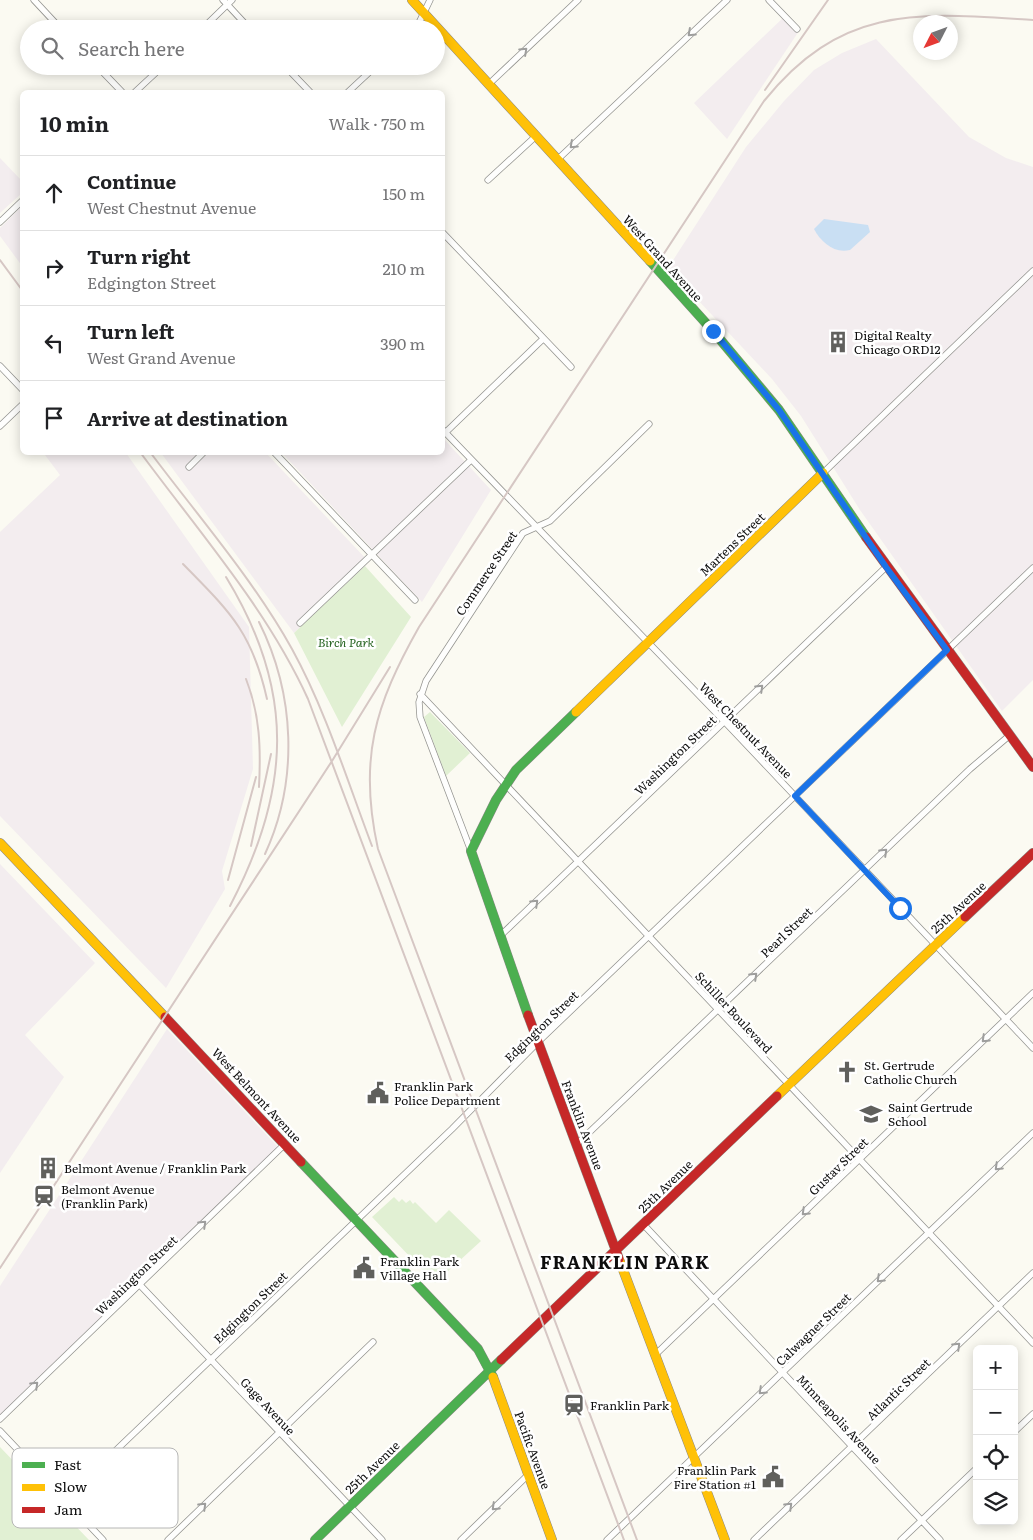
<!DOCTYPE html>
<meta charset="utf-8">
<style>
:root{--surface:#fff;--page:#f6f6f6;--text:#202124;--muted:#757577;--line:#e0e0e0}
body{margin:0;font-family:Literata,serif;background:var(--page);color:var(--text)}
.controls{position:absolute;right:15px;bottom:15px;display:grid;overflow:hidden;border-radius:8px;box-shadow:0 2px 12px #0003}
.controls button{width:45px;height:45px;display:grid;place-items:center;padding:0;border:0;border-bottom:1px solid var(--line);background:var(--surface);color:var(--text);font:25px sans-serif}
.compass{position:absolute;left:913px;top:15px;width:45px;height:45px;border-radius:50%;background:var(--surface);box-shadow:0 2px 12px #0003;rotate:228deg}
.stop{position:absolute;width:15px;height:15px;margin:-11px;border:4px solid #1a73e8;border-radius:50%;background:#fff}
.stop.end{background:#1a73e8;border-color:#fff;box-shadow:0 1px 5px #0008}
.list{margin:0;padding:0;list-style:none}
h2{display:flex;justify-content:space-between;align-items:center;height:65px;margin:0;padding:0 20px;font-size:21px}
h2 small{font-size:16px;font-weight:400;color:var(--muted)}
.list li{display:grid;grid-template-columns:32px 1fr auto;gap:15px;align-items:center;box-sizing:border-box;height:75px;padding:0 20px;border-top:1px solid var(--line)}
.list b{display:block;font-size:19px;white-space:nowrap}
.list p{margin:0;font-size:16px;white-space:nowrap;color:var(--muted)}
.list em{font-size:16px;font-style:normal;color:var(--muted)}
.icon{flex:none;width:28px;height:28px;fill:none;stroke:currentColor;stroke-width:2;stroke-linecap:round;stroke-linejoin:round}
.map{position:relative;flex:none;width:1033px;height:1540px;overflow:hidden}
.search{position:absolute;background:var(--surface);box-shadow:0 2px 12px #0003;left:20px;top:20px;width:425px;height:55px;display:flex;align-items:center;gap:12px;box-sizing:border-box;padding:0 18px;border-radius:28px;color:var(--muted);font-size:19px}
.panel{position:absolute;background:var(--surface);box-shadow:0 2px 12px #0003;left:20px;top:90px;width:425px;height:365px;border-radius:8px}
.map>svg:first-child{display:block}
</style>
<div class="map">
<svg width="1033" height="1540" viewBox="0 0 1033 1540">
<rect width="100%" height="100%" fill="#fbfaf2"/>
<path fill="#f3edef" d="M785,16L799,31L727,139L694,103Z
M876,39L969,137L1006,158L1033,167V680L1002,711L860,510L801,416L772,379L668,268L746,147L784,101L814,70L842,53Z
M0,158L22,181V193L0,213Z
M22,206V266L0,236V228Z
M443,438L491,490L422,602L282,453L442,452Z
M48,452L126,453L249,627L253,769L222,871L225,889L166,988L0,816V532L60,475L45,455Z
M161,453H266L369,562L294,633Z
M0,864L95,963L25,1035L64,1077L0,1173Z
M167,1029L278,1147L0,1416V1286Z"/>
<path fill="#e1f0d3" d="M365,566L411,617L342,727L294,633Z
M430,712L470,753L446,776L424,717Z
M394,1197L399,1202L402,1199L406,1203L410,1200L413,1204L415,1202L436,1223L449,1210L481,1241L435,1283L372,1217Z
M0,1447L89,1540H0Z"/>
<path fill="#c9dff3" d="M824,219L868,225L870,232L850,250C834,254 821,242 814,229Z"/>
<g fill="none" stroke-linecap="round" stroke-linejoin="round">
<g stroke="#949490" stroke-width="7">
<path id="street" d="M34,0L61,29
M223,0L250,29
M769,0L797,29
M202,29L232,0
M416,29L430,0
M97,66L122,92
M285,66L310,92
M489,84L578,0
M135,92L163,66
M348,92L376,66
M557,160L727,0
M488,180L536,136
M0,222L22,201
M442,232L571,367
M0,366L22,389
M0,426L22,405
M442,429L725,722L1033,1048
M446,432L543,339
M274,452L415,600
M189,467L204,452
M823,473L1033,271
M300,623L471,460
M420,694L1033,1343
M471,851L420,717L419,702L426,681L523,533L550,521L649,424
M500,936L886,567
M577,1144L970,769L1010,735
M643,1224L940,1540
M140,1285L382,1540
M656,1354L1033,993
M0,1419L285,1144
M0,1431L103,1540
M1014,1432L1033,1414
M65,1499L452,1129L538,1042L1033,568
M168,1540L373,1342
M461,1540L528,1475
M607,1540L1033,1133
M754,1540L1033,1273
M901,1540L977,1468"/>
</g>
<g stroke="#8b8a87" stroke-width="10">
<path id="fast" d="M650,261L713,331L779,410L866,537
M528,1015L471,851L496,800L516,770L576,712
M301,1162L478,1349L493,1377
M315,1540L501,1360"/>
</g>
<g stroke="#8b8a87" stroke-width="10">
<path id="slow" d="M412,0L650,261
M576,712L823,473
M0,843L165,1017
M777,1096L965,917
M619,1259L725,1540
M493,1377L552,1540"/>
</g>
<g stroke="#8b8a87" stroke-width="10">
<path id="jam" d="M866,537L1033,767
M965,917L1033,853
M528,1015L619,1259
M165,1017L301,1162
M501,1360L777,1096"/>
</g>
<use href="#street" stroke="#fefefd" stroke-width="5.5"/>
<use href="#fast" stroke="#4caf50" stroke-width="9"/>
<use href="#slow" stroke="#ffc107" stroke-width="9"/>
<use href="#jam" stroke="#c62828" stroke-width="9"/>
<path stroke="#d6c7c4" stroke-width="2" d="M765,90L828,0
M0,260L22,290
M140,452C199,532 267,609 308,699L624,1540
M150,452C198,516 253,579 292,649C326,711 347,780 372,846
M183,564C230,612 252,632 267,699
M226,577C296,691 291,790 230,906
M259,622C295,694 299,780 265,854
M246,679C260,715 261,748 259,787
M251,846L271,754
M228,880L256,777
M0,1268L332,761L390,667
M637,1540L378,849C358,759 375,705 419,627L764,101C843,3 920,13 1033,20"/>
</g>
<defs><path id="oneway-chevron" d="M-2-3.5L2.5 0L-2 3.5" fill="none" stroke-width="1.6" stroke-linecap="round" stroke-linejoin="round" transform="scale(1.25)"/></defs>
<g stroke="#9e9e9d">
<use href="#oneway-chevron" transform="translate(691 33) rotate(137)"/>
<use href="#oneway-chevron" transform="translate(524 51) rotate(-43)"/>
<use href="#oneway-chevron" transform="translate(573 145) rotate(137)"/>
<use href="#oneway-chevron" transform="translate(760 688) rotate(-44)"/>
<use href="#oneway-chevron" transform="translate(884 852) rotate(-44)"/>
<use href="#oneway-chevron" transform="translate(535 903) rotate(-44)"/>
<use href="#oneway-chevron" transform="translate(754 976) rotate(-44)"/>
<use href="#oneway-chevron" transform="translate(985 1039) rotate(136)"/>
<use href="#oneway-chevron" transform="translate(998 1167) rotate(136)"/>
<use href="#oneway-chevron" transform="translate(805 1212) rotate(136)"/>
<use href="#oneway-chevron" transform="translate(203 1224) rotate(-44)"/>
<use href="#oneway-chevron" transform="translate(880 1279) rotate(136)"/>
<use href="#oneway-chevron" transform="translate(957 1346) rotate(-44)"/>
<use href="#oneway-chevron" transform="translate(35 1385) rotate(-44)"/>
<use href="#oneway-chevron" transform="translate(762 1391) rotate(136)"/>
<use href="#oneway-chevron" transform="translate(203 1506) rotate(-44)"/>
<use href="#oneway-chevron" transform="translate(789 1506) rotate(-44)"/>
<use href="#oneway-chevron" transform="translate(495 1507) rotate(136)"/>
</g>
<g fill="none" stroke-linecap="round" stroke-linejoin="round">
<path stroke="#1a73e8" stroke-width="6" d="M713,331L779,410L886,567L947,650L795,796L900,908"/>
</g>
<defs>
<g id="building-bare" transform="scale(1.725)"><path d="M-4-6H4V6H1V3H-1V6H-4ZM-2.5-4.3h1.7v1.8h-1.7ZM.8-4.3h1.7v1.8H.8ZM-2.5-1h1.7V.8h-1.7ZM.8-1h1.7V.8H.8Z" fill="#60605d" stroke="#fff" stroke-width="2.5" paint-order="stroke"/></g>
<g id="church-bare" transform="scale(1.725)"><path d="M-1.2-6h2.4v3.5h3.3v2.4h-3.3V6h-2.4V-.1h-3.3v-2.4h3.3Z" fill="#60605d" stroke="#fff" stroke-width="2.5" paint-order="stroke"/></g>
<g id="civic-bare" transform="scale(1.725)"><path d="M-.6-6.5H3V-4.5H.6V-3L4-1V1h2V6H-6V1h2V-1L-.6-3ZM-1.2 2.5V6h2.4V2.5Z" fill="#60605d" stroke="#fff" stroke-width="2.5" paint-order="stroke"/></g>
<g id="school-bare" transform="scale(1.725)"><path d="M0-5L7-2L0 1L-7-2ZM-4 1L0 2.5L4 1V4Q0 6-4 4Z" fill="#60605d" stroke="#fff" stroke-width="2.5" paint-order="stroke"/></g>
<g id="station-bare" transform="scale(1.725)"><path d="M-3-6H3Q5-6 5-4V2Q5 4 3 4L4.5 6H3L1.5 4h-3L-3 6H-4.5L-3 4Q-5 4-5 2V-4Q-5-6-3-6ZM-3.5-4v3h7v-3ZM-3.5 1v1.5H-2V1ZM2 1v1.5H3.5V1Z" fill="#60605d" stroke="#fff" stroke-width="2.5" paint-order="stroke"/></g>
</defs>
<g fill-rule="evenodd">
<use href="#building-bare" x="838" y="342"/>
<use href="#church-bare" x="847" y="1072"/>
<use href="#civic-bare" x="378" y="1093"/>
<use href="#school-bare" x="871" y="1114"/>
<use href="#building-bare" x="48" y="1168"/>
<use href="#station-bare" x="44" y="1196"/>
<use href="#civic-bare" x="364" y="1268"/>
<use href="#station-bare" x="574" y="1405"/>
<use href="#civic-bare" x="773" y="1477"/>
</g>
<g text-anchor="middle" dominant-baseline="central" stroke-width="5" stroke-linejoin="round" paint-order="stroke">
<g font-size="12" fill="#0d0d0d" stroke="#fff">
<text transform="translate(663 258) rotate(48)">West Grand Avenue</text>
<text transform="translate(732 544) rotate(-44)">Martens Street</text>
<text transform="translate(486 573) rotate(-56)">Commerce Street</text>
<text transform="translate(746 730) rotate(46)">West Chestnut Avenue</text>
<text transform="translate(675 755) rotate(-44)">Washington Street</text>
<text transform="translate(958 907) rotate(-43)">25th Avenue</text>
<text transform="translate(786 932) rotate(-44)">Pearl Street</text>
<text transform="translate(734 1012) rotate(47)">Schiller Boulevard</text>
<text transform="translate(541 1026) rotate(-44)">Edgington Street</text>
<text transform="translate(257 1095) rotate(47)">West Belmont Avenue</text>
<text transform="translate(583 1125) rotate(69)">Franklin Avenue</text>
<text transform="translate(838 1166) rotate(-44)">Gustav Street</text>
<text transform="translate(665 1186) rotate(-44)">25th Avenue</text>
<text transform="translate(136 1275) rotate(-44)">Washington Street</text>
<text transform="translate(250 1307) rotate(-44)">Edgington Street</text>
<text transform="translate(813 1329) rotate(-44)">Calwagner Street</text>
<text transform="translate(898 1389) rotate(-44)">Atlantic Street</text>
<text transform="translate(268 1406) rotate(47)">Gage Avenue</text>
<text transform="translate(839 1419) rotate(47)">Minneapolis Avenue</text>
<text transform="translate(533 1450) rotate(70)">Pacific Avenue</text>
<text transform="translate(372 1467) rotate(-44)">25th Avenue</text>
</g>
<g font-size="12" fill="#0d0d0d" stroke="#fff" text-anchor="start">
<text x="854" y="335">Digital Realty<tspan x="854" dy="14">Chicago ORD12</tspan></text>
<text x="864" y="1065">St. Gertrude<tspan x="864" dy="14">Catholic Church</tspan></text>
<text x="394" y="1086">Franklin Park<tspan x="394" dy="14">Police Department</tspan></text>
<text x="888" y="1107">Saint Gertrude<tspan x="888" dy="14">School</tspan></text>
<text x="64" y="1168">Belmont Avenue / Franklin Park</text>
<text x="61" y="1189">Belmont Avenue<tspan x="61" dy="14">(Franklin Park)</tspan></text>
<text x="380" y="1261">Franklin Park<tspan x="380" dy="14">Village Hall</tspan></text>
<text x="590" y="1405">Franklin Park</text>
<text x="756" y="1470" text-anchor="end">Franklin Park<tspan x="756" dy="14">Fire Station #1</tspan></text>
</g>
<g font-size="12" font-style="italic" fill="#25631f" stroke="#fff">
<text x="346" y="642">Birch Park</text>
</g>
<g font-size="18" font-weight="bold" letter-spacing="1" fill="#0d0d0d" stroke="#fff">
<text x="625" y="1261">FRANKLIN PARK</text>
</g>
</g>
<rect x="12" y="1448" width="166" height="80" rx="8" fill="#fff" stroke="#b6b6b6" stroke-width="1"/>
<rect x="22" y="1462" width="23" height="6" fill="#4caf50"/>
<rect x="22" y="1484" width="23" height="7" fill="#ffc107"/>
<rect x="22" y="1507" width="23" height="6" fill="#c62828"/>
<g font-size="14" fill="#0d0d0d">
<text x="54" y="1470">Fast</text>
<text x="54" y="1492">Slow</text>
<text x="54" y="1515">Jam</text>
</g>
</svg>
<div class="controls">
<button>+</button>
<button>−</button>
<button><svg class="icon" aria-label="locate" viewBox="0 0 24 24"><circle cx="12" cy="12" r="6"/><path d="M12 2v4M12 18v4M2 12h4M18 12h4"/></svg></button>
<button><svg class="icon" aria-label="layers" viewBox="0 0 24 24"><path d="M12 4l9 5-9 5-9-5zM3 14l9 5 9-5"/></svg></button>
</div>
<svg class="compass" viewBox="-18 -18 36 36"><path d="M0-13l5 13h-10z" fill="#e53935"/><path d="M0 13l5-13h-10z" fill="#757577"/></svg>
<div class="stop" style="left:900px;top:908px"></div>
<div class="stop end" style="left:713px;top:331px"></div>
<div class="search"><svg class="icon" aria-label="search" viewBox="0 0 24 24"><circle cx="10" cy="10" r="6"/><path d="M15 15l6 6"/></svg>Search here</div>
<section class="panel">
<h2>10 min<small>Walk · 750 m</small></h2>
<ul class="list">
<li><svg class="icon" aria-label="ahead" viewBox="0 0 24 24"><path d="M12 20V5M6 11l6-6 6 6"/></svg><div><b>Continue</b><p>West Chestnut Avenue</p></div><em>150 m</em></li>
<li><svg class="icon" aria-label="right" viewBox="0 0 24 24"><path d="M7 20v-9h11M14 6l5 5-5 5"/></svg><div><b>Turn right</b><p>Edgington Street</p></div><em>210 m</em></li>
<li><svg class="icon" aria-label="left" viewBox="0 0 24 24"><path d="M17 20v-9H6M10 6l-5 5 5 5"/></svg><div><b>Turn left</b><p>West Grand Avenue</p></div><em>390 m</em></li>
<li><svg class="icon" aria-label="arrive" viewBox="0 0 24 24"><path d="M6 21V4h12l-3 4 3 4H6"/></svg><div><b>Arrive at destination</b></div></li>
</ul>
</section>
</div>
